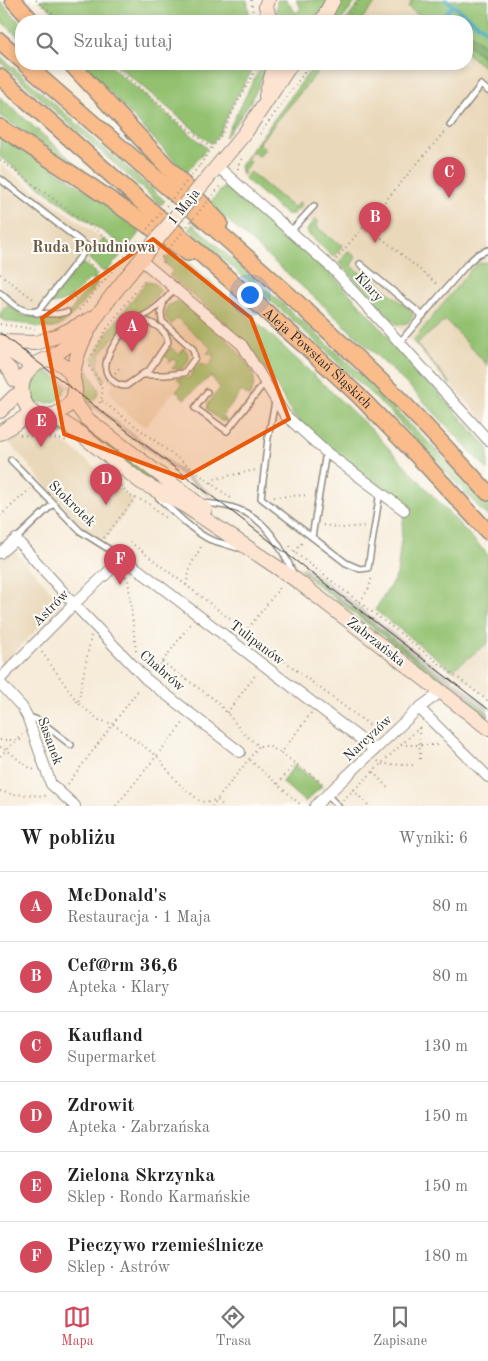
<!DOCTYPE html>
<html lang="pl">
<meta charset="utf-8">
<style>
:root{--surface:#fff;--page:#f2f2f2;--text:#222;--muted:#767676;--line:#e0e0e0;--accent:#d1495b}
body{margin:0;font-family:"Old Standard TT",serif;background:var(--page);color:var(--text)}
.you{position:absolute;left:249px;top:294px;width:18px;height:18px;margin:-12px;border:4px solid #fff;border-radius:50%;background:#1a73e8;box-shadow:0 0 0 8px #1a73e833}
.badge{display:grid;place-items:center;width:32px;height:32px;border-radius:50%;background:var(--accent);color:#fff;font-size:16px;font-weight:700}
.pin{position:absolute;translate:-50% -41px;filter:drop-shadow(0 1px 2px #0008)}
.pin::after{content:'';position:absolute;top:26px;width:18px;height:15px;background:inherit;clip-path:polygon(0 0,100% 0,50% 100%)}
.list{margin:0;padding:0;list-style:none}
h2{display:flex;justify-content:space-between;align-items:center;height:65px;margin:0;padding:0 20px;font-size:21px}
h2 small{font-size:16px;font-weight:400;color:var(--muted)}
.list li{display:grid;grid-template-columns:32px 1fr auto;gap:15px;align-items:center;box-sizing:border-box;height:70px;padding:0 20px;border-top:1px solid var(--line)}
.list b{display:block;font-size:19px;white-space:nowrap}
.list p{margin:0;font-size:16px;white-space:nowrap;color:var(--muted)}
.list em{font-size:16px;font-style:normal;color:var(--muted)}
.icon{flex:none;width:28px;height:28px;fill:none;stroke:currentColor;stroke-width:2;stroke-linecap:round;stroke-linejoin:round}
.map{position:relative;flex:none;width:488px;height:806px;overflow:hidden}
.search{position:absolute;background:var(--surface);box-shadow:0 2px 8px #0003;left:15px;right:15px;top:15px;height:55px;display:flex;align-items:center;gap:12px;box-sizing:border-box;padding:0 18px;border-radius:20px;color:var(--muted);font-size:19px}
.sheet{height:485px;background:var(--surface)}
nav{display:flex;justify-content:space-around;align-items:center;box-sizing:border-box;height:70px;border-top:1px solid var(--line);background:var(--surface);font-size:14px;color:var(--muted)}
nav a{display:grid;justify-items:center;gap:2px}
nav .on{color:var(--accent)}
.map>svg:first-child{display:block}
</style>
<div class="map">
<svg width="488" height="806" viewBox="0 0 488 806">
<rect width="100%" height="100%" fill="#fdfcf7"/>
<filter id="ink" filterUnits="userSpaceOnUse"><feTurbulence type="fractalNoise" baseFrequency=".02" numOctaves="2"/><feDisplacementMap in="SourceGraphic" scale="10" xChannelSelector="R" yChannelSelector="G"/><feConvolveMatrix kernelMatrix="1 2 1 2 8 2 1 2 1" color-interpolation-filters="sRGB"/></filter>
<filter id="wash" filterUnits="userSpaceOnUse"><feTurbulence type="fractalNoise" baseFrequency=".0096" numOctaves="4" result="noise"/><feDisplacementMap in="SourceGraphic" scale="20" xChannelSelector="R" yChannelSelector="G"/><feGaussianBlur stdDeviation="1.12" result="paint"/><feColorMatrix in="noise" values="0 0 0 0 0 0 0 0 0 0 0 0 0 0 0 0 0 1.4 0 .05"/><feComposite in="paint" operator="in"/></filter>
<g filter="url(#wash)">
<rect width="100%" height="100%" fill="#f7ecda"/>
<path fill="#ead8ba" d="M375,0H412L436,21H359Z
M467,48L488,67V425L353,278L309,235L307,230L311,223L297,211L292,215L285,214L244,178L240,169L246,157L315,64H467Z
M0,164L103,239L85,264L80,265L49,304L41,318L24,316L7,305L1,312L0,311Z
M151,302L164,313L166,319L171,325L177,318L211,348L207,353L214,355L213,360L208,367L189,378H178L182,385L169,397L146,427L132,418L117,403L109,390L113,386L101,373L98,360L100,354L126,321L133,316L144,310Z
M21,437L62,442L68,445L114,483L134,502L103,542L83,529L8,441Z
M8,550H14L60,601L59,607L0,667V557Z
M488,643V698L452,670Z"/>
<path fill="#cac3b8" d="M0,331L92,402L211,493L208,496L165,463L0,336Z
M305,565L488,706V713L302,569Z"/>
<path fill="#93c170" stroke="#5f764e" d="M39,0H247L250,21H64Z
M277,0H286L296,13L301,8L296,0H329L316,21H280L276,13Z
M339,0H357L341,21H337L336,12Z
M362,0H378L360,21H345Z
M410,0H488V71L467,53V21H425L408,7L412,2Z
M0,1L21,24V39L0,20Z
M0,56L165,201L161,205L0,62Z
M83,64H108L207,148L186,173Z
M115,64H256L234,101L219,134L212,143L209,142Z
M262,64H267C259,91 243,115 225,137Z
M315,64H324L259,143L265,149L259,156L252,151L247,158L250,161L242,175L240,167L242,163Z
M0,97L85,172L0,116Z
M0,133L143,228L127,248L63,204L0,157Z
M250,172L294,208L299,202L302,204L294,214H285L244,178Z
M226,187L234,195L237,192L334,277L351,295L488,448V470L412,389L324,306L209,204L222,189Z
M316,219L319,222L316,226L335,242L336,241L342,245L335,256L333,257L309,235L307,230Z
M193,224L353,367L455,469L488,506V517L390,412L295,322L189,229Z
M103,239L119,251L121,255L106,272L102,271L89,259Z
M173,250L274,338L371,429L488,555V643L452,670L375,610L397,575L404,515L409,508L341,457L295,418L274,382L244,340L169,275L173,272L164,262Z
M348,251L356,257L351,265L361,274L365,272L411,311L413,316L407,323L397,325L339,263Z
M488,262V366L446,320L416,344L451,384L449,383L413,341L472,268L477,264Z
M85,264L95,273L97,284C89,295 67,327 53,328C45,329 34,326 26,324C17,323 8,323 0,318V314L7,305L24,316L50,319L66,317L73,308L77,301L94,283L90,279C76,292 71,303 49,304L80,265Z
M148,282L154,283L161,290L144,310L133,316L126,321L100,354L98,365L105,379L103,381L93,358L107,333L145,283Z
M178,301C196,305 247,356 253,374C256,382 253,390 249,397L242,391L222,416L228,422L221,421L207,410L208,403L220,388L211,376L184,399L176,391L182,385L177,378H189L198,364L208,366L213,360L214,356L207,353L211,348L177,318L171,325C165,319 164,315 167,306Z
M170,347L179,354L184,348L189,355L188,362L182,369H172L177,362L173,359L169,363L170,359L164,356Z
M85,365L99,390L98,395L92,402L85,396Z
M46,371L66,387C59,409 48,401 30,403L22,387L36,372Z
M32,422L54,424L69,432L65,434L23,429L20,427Z
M89,426L186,500L145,478L85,432Z
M300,568L488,713V717L312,581Z
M295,765L322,786L305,802L282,782Z"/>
<path fill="#76a762" stroke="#506946" d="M467,31L488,49V61L467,44Z"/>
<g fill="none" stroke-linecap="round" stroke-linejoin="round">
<path stroke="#41a9c1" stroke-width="4" d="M446,0L488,32
M441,19L453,5"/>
</g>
</g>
<g filter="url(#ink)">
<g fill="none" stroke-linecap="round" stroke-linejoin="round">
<g stroke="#918c82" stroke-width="8">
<path id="lane" d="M450,125L481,85L488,91
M0,179L88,247L39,310C23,316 11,302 0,293
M291,231L314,206
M360,264L423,316
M36,313L57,314L67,312
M139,319C151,322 166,328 168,342L150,369L126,386C119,386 114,383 110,378C96,363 121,332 134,322C140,317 147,315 153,310C161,304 169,296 175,288
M400,342L467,264L478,254L488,250
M141,375H165L184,373L195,358L193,349L162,321L161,312L164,301
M207,392L195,408L227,431L265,382
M275,402L268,438L261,498L346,563L360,569L368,568L380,492
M11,460L80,531L123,558
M158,497C173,511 193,532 211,540C220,543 229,545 238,548
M203,503C214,504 226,505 237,509C267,519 282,548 294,575
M312,537L326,452
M16,539L53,504
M27,716L40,721L71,745
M327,795L338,806"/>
</g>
<g stroke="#918c82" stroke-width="12">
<path id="street" d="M217,166L332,268L488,440
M141,260L242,345L285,415L326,452L404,510
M0,553L16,539L74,604L146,679L240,752
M0,679L74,604L123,558L375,750
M0,683L22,707L27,716L51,784L75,806
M419,708L488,777
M315,806L419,708L441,692"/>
</g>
<g stroke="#918c82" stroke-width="16">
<path id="secondary" d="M268,0L266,6L270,21
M322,21L333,0
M266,96L275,64
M210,175L245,133L291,64
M0,342L36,343L57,336L97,316
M0,345L29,363
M46,359C63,361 74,372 75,389C75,398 71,403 64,409C27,438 0,374 46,359Z
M49,359L87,332
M0,360L10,370L15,380
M73,377C77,329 121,286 149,249
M73,400L87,419L205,509
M0,411L15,396
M51,415L78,432L141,482L184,505L296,580L488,728
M0,433L30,414"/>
</g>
<g stroke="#918c82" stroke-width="18">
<g id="primary">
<path d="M13,0L32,21"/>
<path d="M0,41L21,60"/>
<path d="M25,64C144,168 265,269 378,378C417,415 452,454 488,493"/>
<path d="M71,64L220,223"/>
<path id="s1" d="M0,77L306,347L358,395L426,465L488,532"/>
<path d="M0,127L89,185L188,253"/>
</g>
</g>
<path stroke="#918c82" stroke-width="2" stroke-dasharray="1 4" stroke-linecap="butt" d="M36,0L61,21
M251,0L254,21
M343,21L360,0
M111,64L211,148
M304,73L311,64
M260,134L304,73L302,71
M0,160L127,253
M200,165L222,134L235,107L259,64
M238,169V165L242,158
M366,225L437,284
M162,257L163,264
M336,259L445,131
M87,261L105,279
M0,274L36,301
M66,303L78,296L90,282
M79,310L138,241
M0,324L35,329
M92,355L108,327L142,283L148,279
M89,366C100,382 109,393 95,410
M115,373L120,367
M102,401L232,499
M20,435L61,439L67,441
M114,478L130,496L147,502L164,517L167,518
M212,483L214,479L256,470
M274,497L309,495
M0,516L30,489
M323,525L342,528L366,526
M104,538L135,498
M130,542L317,686L379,732
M290,546L294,552L488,701
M295,552L304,540
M122,573L128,579L136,652
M186,585L191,565L202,545
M360,602L369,588L372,576
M91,636L78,703L99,720L113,724L157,756L177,782L201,802L217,800L224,806
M242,636L282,585
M42,652L78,703
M140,655L155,667L153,670
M162,662L214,699L228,714L242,732L259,746L212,806
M155,667L160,665L191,623
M227,713L257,673
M311,713L281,753L322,783
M419,728L420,759
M0,740H25
M401,745H441
M260,746H268L281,753
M0,747C14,752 19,764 35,770
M0,756L22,735
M250,760L302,806
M378,761L381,764L413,765
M373,772L389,789
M68,784L140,688
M278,784L295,763
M353,790L369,806
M0,791L11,794L47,796
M343,800L421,726
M116,806L184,722
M416,806H422"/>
<use href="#lane" stroke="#fff" stroke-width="5"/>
<use href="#street" stroke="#fff" stroke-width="10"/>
<use href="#secondary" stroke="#fde4d0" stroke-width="14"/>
<use href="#primary" stroke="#f9bc8a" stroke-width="15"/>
<path stroke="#2b2b2b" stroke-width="1" d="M0,333L488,709"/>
<g stroke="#918c82" stroke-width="16" stroke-linecap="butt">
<path id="secondary-bridge" d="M149,249L210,175"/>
</g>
<path stroke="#918c82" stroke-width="2" stroke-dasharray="1 4" stroke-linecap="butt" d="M144,233L200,165
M162,257L221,185"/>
<use href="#secondary-bridge" stroke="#fde4d0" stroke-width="14"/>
</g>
</g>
<path fill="#e8590c" fill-opacity="0.2" stroke="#e8590c" stroke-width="4" stroke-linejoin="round" d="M153,239L251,318L289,419L183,478L64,434L42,318Z"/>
<g text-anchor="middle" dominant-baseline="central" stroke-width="4" stroke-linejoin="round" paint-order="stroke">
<g font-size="14" fill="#2b2b2b" stroke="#fdfcf7">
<text transform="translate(184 207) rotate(-51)">1 Maja</text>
<text transform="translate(369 287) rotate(47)">Klary</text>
<text stroke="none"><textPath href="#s1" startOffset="424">Aleja Powstań Śląskich</textPath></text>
<text transform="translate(72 504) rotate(44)">Stokrotek</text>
<text transform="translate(51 608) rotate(-45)">Astrów</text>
<text transform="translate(376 642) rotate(38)">Zabrzańska</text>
<text transform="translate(257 643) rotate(37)">Tulipanów</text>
<text transform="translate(162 671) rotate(41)">Chabrów</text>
<text transform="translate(368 738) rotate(-43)">Narcyzów</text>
<text transform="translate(50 741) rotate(70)">Sasanek</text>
</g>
<g font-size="16" font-weight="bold" fill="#685846" stroke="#fdfcf7">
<text x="94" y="248">Ruda Południowa</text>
</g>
</g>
</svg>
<div class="you"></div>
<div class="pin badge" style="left:132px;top:352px">A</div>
<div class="pin badge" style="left:375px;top:243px">B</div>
<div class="pin badge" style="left:449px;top:198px">C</div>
<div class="pin badge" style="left:106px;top:505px">D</div>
<div class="pin badge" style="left:41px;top:447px">E</div>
<div class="pin badge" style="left:120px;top:585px">F</div>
<div class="search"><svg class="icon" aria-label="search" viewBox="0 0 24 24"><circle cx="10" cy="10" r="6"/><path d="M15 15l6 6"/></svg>Szukaj tutaj</div>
</div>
<section class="sheet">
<h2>W pobliżu<small>Wyniki: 6</small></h2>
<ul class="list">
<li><span class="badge">A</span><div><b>McDonald's</b><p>Restauracja · 1 Maja</p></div><em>80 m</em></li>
<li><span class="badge">B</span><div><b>Cef@rm 36,6</b><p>Apteka · Klary</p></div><em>80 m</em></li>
<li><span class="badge">C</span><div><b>Kaufland</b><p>Supermarket</p></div><em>130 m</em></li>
<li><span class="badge">D</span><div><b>Zdrowit</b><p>Apteka · Zabrzańska</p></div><em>150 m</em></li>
<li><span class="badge">E</span><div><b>Zielona Skrzynka</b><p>Sklep · Rondo Karmańskie</p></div><em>150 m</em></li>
<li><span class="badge">F</span><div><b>Pieczywo rzemieślnicze</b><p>Sklep · Astrów</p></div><em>180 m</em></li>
</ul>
</section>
<nav>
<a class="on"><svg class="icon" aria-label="map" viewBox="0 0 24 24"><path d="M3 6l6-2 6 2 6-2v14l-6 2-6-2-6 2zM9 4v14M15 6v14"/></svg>Mapa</a>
<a><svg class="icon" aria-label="directions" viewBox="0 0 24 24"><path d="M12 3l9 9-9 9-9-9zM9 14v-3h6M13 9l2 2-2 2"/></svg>Trasa</a>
<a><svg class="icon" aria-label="saved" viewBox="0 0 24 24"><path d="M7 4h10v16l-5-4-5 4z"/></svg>Zapisane</a>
</nav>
